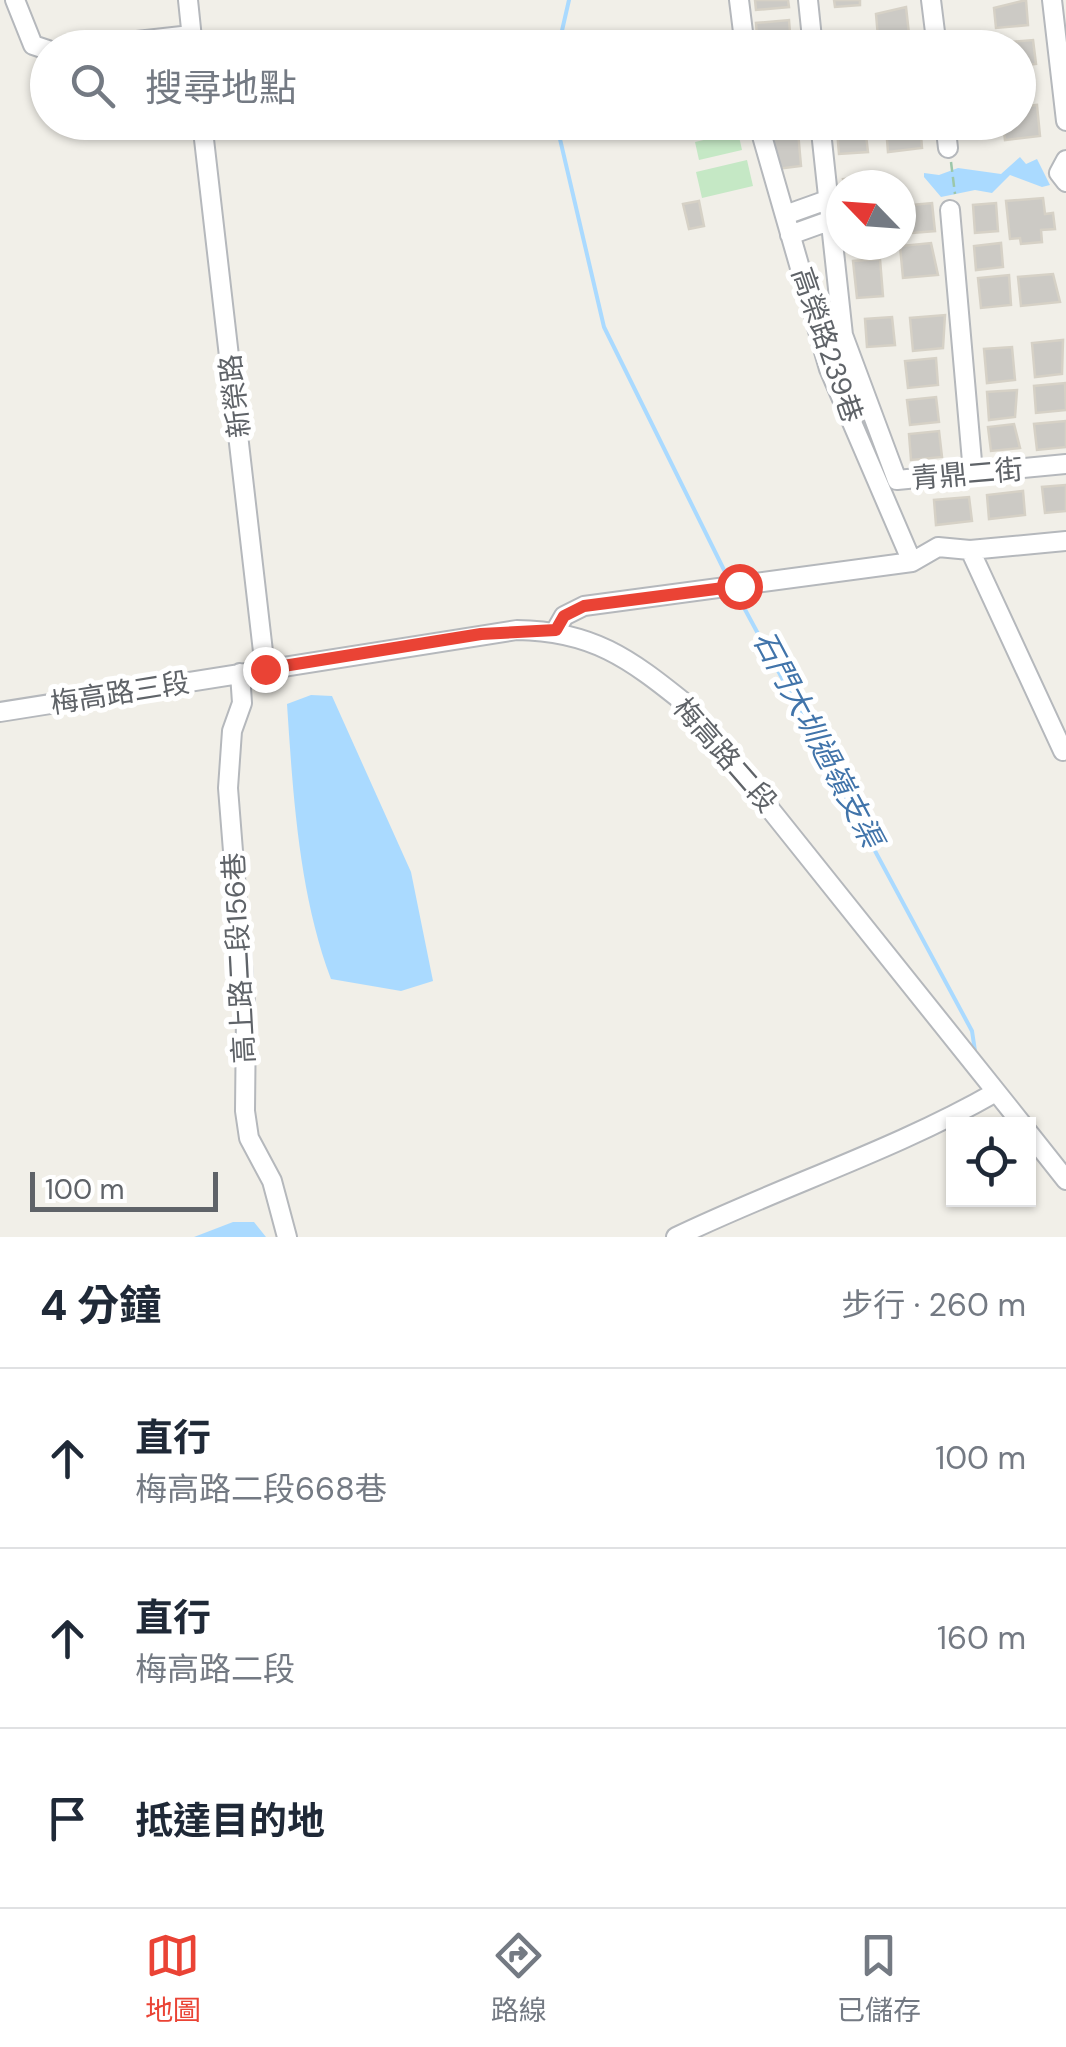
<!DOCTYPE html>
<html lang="zh-TW">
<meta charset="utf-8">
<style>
:root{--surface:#fff;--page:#f2f2f3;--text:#1f2937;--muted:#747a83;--line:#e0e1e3;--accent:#ea4335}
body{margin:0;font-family:"DM Sans","Noto Sans TC",sans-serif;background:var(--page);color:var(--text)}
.controls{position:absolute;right:30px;bottom:30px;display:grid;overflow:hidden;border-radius:0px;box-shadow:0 2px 8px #0004}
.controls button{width:90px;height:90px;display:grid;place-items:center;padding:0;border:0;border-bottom:2px solid var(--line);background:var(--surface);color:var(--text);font:50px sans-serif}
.compass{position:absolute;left:826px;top:170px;width:90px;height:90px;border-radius:50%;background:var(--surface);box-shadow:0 2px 8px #0004;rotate:295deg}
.scale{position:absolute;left:30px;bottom:25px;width:188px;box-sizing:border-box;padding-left:10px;border:5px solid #5f6368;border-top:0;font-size:28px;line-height:35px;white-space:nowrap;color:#5f6368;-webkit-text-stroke:8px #fff;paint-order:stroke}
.stop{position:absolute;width:30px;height:30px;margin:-22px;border:8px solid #ea4335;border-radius:50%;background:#fff}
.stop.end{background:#ea4335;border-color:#fff;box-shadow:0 2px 10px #0008}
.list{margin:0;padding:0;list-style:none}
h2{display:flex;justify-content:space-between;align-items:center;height:130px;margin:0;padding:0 40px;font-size:42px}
h2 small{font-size:32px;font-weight:400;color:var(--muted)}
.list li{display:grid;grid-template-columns:65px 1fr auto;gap:30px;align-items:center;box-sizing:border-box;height:180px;padding:0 40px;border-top:2px solid var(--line)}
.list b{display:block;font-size:38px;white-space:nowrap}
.list p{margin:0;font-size:32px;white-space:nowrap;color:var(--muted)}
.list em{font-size:32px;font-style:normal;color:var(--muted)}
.icon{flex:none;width:55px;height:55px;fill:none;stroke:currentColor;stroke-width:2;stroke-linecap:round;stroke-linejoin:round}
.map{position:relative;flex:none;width:1066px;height:1237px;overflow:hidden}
.search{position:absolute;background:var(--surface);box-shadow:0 2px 8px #0004;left:30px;right:30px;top:30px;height:110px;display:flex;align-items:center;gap:25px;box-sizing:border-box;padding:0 35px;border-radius:55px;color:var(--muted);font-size:38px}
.sheet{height:670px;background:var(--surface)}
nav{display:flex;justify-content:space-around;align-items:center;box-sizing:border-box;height:140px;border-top:2px solid var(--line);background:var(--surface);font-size:28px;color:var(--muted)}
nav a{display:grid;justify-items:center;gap:5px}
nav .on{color:var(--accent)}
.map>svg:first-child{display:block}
</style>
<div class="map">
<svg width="1066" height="1237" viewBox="0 0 1066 1237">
<rect width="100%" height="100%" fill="#f1efe8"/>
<path fill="#c5e8c5" d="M738,132L742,150L699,160L695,142Z
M747,160L753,186L702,198L696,172Z"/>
<path fill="#aadaff" d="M1020,157L1026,164L1037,159L1050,185L1042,187L1010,175L992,193L975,190L941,197L924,177V173L939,175L958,168L1001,174Z
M311,695L332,696L411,872L433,981L401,991L331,979C299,894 293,795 287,704Z
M233,1222H254L266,1237H194Z"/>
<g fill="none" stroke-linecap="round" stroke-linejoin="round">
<path stroke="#aadaff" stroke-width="4" d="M558,48L569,0
M556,122L604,327L728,578
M735,591L972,1031L975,1051"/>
</g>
<path fill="#cccac5" stroke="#d6d1c6" stroke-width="2.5" d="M755,0H788L789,7L756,10Z
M834,0H860V5L835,7Z
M1026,0L1028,25L996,28L994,8Z
M906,7L909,34L878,37L876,14Z
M789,20L791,46L758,48L756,23Z
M1033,40L1036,64L1018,66V48H1000L999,43Z
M982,41V48H950V44Z
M1037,105L1040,136L1005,140L1003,122H1018V107Z
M920,122L922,148L888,152L886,126Z
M865,127L868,152L839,154L837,130Z
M798,132L801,166L776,169L773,134Z
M876,176L877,185H844L843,179Z
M1043,198L1045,214L1053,213L1055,229L1041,230L1042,242L1021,244L1020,238L1010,239L1006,201Z
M699,201L704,226L689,229L683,204Z
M932,203L935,231L901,234V206Z
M996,203L998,231L975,233L973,205Z
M931,243L938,275L903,278L900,246Z
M1001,243L1003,267L976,270L974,246Z
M880,259L883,296L857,298L853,261Z
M1053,274L1060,302L1021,306L1018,277Z
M1009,275L1011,305L981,308L978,278Z
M945,315L943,348L913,351L910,318Z
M892,317L895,345L867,347L865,319Z
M1063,340L1062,374L1035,377L1032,343Z
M1012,347L1015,380L987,383L984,349Z
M936,358L938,385L908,388L905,361Z
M1065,383L1066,410L1036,413L1034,386Z
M1017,390L1015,417L989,420L987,392Z
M936,397L939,422L910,425L907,400Z
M1066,421V447L1037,450L1034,424Z
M1014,424L1020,448L991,451L988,427Z
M939,431L942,457L911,460L909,434Z
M1066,485V511L1045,513L1042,487Z
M1023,491L1025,515L989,519L987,495Z
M969,497L972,521L936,525L934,500Z"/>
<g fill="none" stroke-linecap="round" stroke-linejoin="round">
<g stroke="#b5b8bc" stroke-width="22">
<path id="minor" d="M15,0L33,45L48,50
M188,0L193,48
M739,0L745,48
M808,0L813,48
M931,0L937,48
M1052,0L1066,121
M74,48L191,35
M202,122L265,669
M758,122L829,369L912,562
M820,122L843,335L897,480L1066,464
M945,122L948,148
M1066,160L1059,173L1066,182
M950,210L973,473
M785,215L827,200
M790,235L829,221
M970,550L1063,751
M556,630L564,616L584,606L912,562L938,547L970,550L1066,541
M240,673L242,703L232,731L228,788L246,1015L245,1111L249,1138L272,1181L287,1237
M0,712L517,630C592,631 629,658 686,704L1022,1124
M1028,1132L1066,1180
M676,1237C782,1186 895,1150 996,1092"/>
</g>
<path stroke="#9cc7a9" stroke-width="2.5" stroke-dasharray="10 5" stroke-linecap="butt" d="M951,162L955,194"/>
<use href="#minor" stroke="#fff" stroke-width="18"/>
</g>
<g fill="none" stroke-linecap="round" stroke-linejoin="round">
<path stroke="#ea4335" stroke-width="12" d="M265,669L481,634L556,630L564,616L584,606L739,586"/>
</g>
<g text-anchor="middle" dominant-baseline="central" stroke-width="10" stroke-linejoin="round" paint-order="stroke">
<g font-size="28" fill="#5f6368" stroke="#fff">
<text transform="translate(827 345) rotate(71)">高榮路239巷</text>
<text transform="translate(235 396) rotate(-97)">新榮路</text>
<text transform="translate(967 474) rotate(-5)">青鼎二街</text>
<text transform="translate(120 693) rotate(-9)">梅高路三段</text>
<text transform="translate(725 755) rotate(49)">梅高路二段</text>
<text transform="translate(239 958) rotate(-93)">高上路二段156巷</text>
</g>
<g font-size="30" font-style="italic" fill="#4174aa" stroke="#fff">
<text transform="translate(818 739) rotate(62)">石門大圳過嶺支渠</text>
</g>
</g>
</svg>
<div class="controls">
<button><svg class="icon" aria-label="locate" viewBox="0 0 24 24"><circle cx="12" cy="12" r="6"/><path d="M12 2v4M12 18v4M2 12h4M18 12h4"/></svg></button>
</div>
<svg class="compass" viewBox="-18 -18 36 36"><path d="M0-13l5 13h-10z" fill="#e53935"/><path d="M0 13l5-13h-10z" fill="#747a83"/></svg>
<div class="scale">100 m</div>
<div class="stop" style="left:739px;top:586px"></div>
<div class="stop end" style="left:265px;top:669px"></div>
<div class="search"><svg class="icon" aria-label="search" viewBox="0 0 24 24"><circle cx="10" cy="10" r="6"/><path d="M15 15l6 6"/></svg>搜尋地點</div>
</div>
<section class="sheet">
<h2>4 分鐘<small>步行 · 260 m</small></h2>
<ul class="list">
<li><svg class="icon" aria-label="ahead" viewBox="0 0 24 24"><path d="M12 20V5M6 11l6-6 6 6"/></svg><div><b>直行</b><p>梅高路二段668巷</p></div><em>100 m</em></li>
<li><svg class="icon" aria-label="ahead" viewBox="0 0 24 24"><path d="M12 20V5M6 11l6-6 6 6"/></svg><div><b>直行</b><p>梅高路二段</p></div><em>160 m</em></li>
<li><svg class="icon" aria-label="arrive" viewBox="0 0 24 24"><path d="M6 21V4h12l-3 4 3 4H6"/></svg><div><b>抵達目的地</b></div></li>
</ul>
</section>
<nav>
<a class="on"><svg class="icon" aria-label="map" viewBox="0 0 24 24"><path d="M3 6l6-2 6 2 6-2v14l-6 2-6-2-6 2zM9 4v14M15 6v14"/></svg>地圖</a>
<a><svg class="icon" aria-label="directions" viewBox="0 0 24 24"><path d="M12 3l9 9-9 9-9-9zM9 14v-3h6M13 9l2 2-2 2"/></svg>路線</a>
<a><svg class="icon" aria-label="saved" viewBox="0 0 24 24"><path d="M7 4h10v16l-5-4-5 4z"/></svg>已儲存</a>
</nav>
